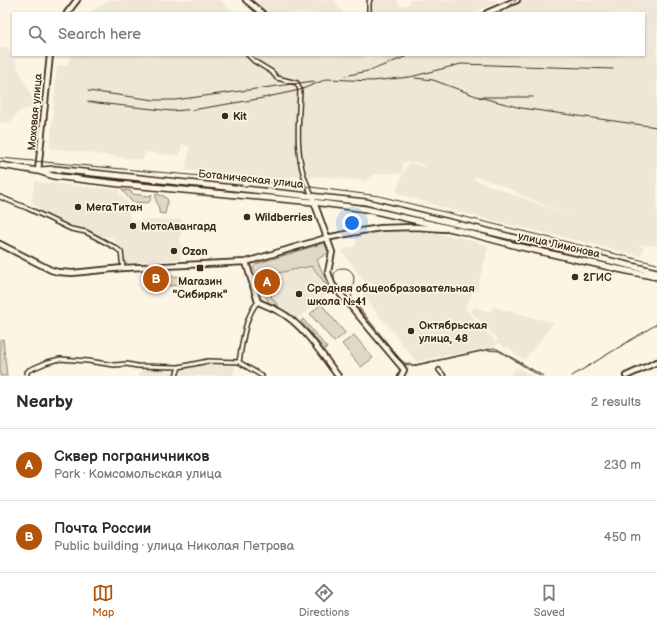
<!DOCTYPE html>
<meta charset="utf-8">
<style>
:root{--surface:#fff;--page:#f7f7f7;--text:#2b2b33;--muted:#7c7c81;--line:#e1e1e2;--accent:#b45309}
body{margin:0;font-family:"Balsamiq Sans",sans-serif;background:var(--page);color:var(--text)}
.you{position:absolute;left:352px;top:223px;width:14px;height:14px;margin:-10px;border:3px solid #fff;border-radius:50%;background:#1a73e8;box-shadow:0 0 0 6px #1a73e833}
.badge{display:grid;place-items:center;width:26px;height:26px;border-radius:50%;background:var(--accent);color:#fff;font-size:13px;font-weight:700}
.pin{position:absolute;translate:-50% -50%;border:2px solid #fff;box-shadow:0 1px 4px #0006}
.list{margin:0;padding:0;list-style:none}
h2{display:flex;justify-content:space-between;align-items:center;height:52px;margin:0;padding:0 16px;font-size:17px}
h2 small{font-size:13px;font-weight:400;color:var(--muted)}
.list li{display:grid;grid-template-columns:26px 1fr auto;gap:12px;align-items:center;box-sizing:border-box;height:72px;padding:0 16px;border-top:1px solid var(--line)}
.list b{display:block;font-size:15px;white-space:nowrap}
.list p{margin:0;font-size:13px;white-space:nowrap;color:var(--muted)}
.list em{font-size:13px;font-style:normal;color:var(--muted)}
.icon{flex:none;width:22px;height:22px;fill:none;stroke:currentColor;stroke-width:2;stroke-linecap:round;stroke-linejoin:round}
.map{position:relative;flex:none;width:657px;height:376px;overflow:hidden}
.search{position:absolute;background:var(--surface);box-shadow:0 1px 3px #0004;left:12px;right:12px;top:12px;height:44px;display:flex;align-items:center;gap:10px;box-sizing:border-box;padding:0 14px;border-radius:0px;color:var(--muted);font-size:15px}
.sheet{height:196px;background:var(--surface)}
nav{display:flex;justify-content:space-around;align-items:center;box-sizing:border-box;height:56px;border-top:1px solid var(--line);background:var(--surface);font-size:11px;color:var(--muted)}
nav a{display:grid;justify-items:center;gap:2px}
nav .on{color:var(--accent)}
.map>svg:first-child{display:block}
</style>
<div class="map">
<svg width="657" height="376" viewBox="0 0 657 376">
<rect width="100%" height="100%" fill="#fcf5e5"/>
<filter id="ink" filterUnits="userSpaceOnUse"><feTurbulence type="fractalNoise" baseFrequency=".025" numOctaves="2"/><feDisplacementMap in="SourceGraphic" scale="8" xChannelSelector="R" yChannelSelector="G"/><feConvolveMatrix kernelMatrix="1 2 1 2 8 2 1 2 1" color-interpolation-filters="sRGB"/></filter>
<g filter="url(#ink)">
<path fill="#eee6d6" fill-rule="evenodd" d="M110,0H219L235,13H89Z
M251,0H334L343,13H268Z
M373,0H397L400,7L410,3L409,1L411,0H498L493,4L472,13H371Z
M523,0H657V246L639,244L644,249L641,256L451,210L396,193L403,173L409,163L424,167L425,165L417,162H403L402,173L375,174L365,181L319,176L309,178L292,176L287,180L185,170L190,148L182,144L179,156L145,152L143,160L50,148L57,65L67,66L71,55H358L365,57L366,59L390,58L401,55H406L407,58L415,55H644V13H502L516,3ZM475,176L517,191V193L572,217L473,179Z
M8,47L36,106L19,111L12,121L0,123V48Z
M35,182L119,190V193L128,203L130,221L182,219L180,243L182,247L181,259L124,263L121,248L112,237L94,236L41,211L31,200Z
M397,232L434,233L462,238L487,245L488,248L477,291L473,290L465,309L496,342L499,340L471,312L474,307L491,312L494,307L554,323L525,359L518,356L507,346L505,348L499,343L495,346L449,356L448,354L417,362L362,294L373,285L370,282H364L342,251L356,245V236L367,233Z
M312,266L331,291L297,319L279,306L271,297L278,273Z
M203,365L235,366L233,376H180L182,369Z
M516,367L533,376H510Z
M145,368L174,371L173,376H139V373Z"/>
<path fill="#e0d8c8" stroke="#8e8173" d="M122,190L131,191L132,194L150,196L152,194L150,201L148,203L132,202Z
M156,194L164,196L168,200L165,214L159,213C160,206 154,201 156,194Z
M324,243L329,252L317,260L331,291L312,266L278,273L271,297L279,306L269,303L253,268L256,264Z
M183,276V285L167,286L166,277Z
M321,304L345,333L334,342L310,314Z
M303,319L327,348L324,349L301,321Z
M354,335L373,358L361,367L342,344Z
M3,339L7,376H0V340Z"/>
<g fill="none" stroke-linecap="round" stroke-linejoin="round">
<g stroke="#3b2a1e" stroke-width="6">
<path id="street" d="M369,13V2L370,0
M248,55L254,61L272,72L277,78L297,83L300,90C299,117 295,149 304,176C306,182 309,189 312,196
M0,197L27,208L71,229L86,232L116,248L121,252L123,268
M239,362L262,376
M439,370L444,376
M27,376V372L29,370L48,362L60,359L88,361L114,365L127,364L137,366L179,367
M176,376L179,367L208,361L239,362C242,345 245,315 258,302"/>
</g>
<g stroke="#3b2a1e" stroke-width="8">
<path id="secondary" d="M246,0L262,13
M67,13L77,0
M487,13L517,0
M38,171L50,55
M313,199L332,252L328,272L332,284L401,366L404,370L401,376
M0,244L51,270L58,272L72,273L123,268L246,262L326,238L361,231L381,228L415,227L445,229
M246,262L258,302C265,305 273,308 280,312C304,325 322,355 338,376
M626,376L657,362"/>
</g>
<g stroke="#3b2a1e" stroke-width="8">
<path id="primary" d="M0,165L38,171L53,176L120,184L313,202L366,209L457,230L517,246L618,269L657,277
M40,170L55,169L366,202L657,272"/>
</g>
<use href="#street" stroke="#fcf5e5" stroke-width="3"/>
<use href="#secondary" stroke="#fcf5e5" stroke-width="4.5"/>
<use href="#primary" stroke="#fcf5e5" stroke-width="5"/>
<path stroke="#3b2a1e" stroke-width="1" d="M0,158L280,183L379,196L657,264
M540,376L499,351L487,350L413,366L403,364L396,357L352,301C346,296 335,288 334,279C332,267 348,264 353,274C356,282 350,291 352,299L400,359L405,363L414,365L494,348L499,350L543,376
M572,376L657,324"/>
<path stroke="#3b2a1e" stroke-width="1" d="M500,13L516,0
M345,76L372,70L410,55
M415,78L433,80L479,97H533
M88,91L155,100H175L314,81
M479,97L521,108L657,127
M88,102L172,111L198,109L258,99L300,90L327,79L372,81L410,77L461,64L613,69"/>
</g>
</g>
<g fill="#3b2a1e" stroke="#fcf5e5" stroke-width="1.5">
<circle cx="225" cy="116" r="4"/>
<circle cx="78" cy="207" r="4"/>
<circle cx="247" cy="217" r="4"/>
<circle cx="133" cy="226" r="4"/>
<circle cx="174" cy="251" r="4"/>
<rect x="196" y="264" width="8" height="8" rx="2"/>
<circle cx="575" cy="277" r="4"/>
<circle cx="299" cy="294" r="4"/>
<circle cx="411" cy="331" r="4"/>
</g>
<g text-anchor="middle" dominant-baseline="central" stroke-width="3.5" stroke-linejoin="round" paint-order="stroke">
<g font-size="11" fill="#3b2a1e" stroke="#fcf5e5">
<text transform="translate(35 112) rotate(-85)">Моховая улица</text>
<text transform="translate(251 179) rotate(6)">Ботаническая улица</text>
<text transform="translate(559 245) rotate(13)">улица Лимонова</text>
</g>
<g font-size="11" font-weight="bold" fill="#3b2a1e" stroke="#fcf5e5" text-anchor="start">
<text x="233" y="116">Kit</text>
<text x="86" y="207">МегаТитан</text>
<text x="255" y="217">Wildberries</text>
<text x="141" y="226">МотоАвангард</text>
<text x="182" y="251">Ozon</text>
<text x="583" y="277">2ГИС</text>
<text x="200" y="281" text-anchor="middle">Магазин<tspan x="200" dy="13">"Сибиряк"</tspan></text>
<text x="307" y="288">Средняя общеобразовательная<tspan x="307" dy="13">школа №41</tspan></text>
<text x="419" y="325">Октябрьская<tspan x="419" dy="13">улица, 48</tspan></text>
</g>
</g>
</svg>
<div class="you"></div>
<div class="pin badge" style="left:267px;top:282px">A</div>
<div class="pin badge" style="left:156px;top:279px">B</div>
<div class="search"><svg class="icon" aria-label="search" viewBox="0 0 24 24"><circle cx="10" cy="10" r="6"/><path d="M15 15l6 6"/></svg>Search here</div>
</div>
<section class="sheet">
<h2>Nearby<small>2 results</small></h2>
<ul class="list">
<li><span class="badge">A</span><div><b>Сквер пограничников</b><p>Park · Комсомольская улица</p></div><em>230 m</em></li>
<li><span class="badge">B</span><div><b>Почта России</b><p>Public building · улица Николая Петрова</p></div><em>450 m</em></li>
</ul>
</section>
<nav>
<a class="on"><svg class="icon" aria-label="map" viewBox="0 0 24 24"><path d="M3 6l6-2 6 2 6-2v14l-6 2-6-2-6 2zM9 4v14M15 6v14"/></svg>Map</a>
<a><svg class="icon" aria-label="directions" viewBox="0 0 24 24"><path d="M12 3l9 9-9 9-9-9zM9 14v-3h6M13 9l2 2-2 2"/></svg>Directions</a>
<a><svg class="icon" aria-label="saved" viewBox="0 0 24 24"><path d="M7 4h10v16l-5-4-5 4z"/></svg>Saved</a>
</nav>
